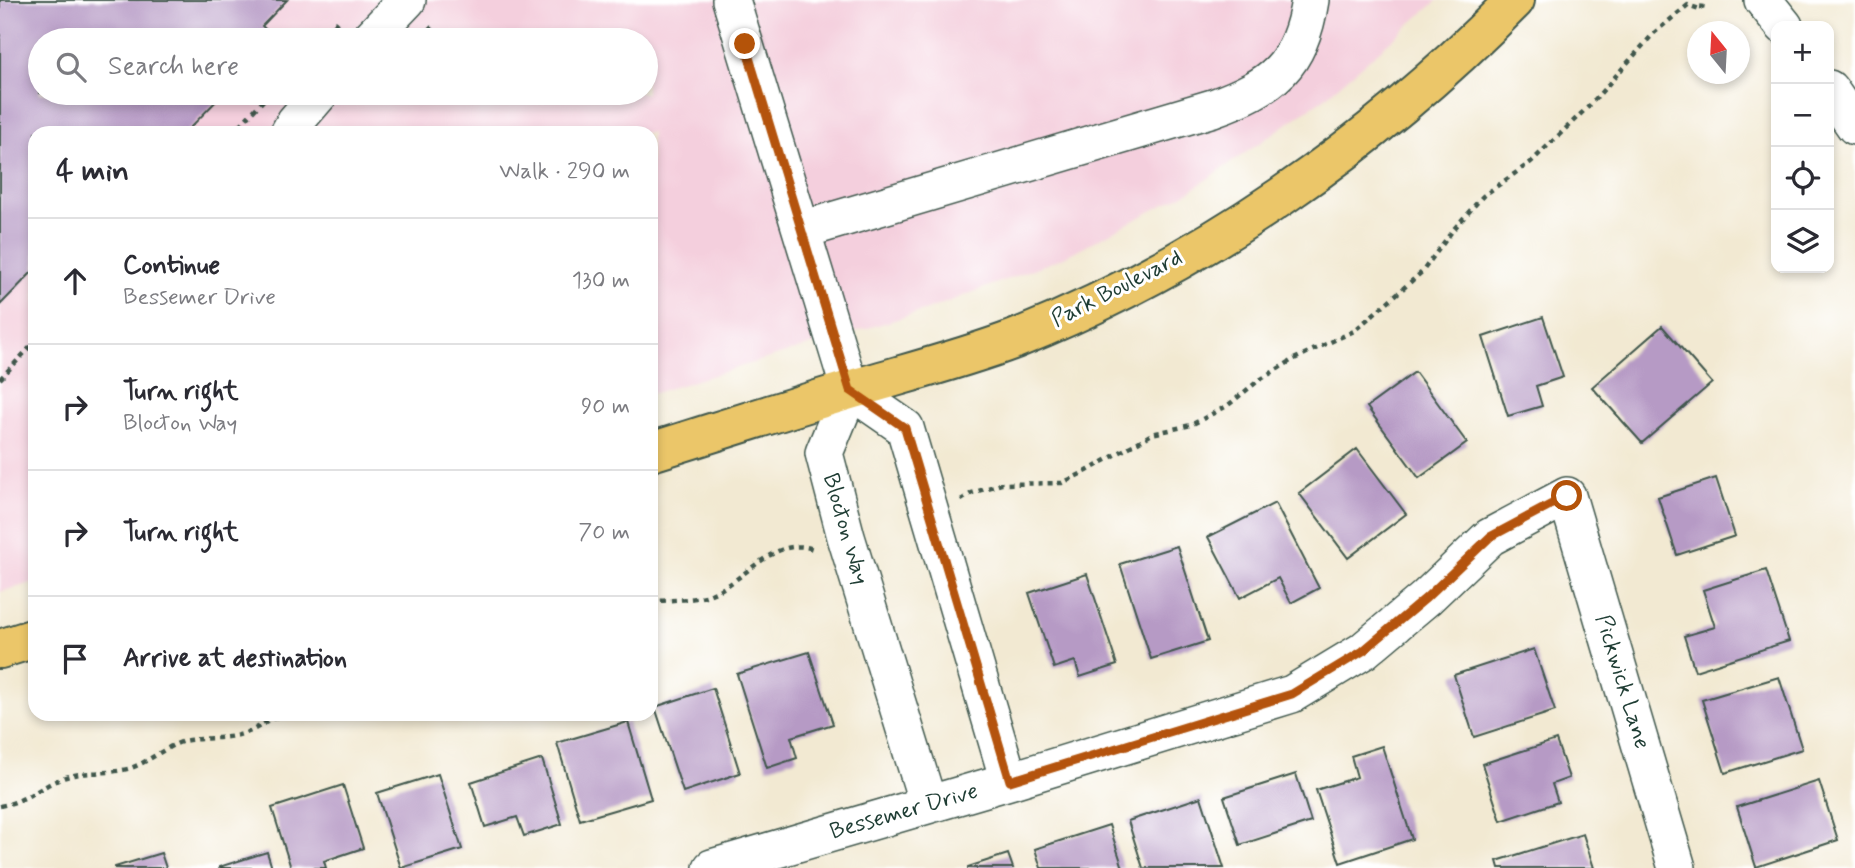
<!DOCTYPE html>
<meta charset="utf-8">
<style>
:root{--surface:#fff;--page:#f7f7f7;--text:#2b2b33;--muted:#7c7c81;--line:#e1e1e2}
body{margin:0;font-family:Mynerve,sans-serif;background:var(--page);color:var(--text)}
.controls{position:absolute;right:21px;top:21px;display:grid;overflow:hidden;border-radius:14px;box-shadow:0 4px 10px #0003}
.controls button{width:63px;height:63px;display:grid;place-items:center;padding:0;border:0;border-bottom:2px solid var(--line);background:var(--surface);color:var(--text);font:35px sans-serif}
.compass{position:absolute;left:1687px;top:21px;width:63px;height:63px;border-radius:50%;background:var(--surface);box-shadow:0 4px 10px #0003;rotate:342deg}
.stop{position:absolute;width:21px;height:21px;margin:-16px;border:5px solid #b45309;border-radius:50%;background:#fff}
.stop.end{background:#b45309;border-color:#fff;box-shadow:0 2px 7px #0008}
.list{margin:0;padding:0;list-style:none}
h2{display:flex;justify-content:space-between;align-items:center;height:91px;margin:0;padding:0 28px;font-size:30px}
h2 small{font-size:23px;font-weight:400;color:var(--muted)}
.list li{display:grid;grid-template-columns:46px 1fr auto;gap:21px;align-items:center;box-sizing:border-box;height:126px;padding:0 28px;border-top:2px solid var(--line)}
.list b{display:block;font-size:26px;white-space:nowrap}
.list p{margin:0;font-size:23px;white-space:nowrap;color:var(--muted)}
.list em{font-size:23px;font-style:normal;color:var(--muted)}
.icon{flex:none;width:38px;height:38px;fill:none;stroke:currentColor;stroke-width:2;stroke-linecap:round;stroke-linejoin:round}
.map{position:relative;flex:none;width:1855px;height:868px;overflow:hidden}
.search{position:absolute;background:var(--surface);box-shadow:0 4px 10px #0003;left:28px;top:28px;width:630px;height:77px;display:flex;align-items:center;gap:18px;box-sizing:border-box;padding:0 24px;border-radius:38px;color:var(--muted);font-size:26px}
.panel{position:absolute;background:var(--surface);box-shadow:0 4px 10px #0003;left:28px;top:126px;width:630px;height:595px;border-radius:21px}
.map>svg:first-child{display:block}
</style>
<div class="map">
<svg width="1855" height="868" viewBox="0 0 1855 868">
<rect width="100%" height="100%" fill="#fff"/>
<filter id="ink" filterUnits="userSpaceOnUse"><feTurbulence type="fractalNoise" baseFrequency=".0143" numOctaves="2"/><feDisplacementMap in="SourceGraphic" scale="14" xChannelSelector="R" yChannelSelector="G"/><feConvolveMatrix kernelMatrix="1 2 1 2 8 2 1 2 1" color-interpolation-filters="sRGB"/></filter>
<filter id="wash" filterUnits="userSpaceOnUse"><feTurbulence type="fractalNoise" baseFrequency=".00686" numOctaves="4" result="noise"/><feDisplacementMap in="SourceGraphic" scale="28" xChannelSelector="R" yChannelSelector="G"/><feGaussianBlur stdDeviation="1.57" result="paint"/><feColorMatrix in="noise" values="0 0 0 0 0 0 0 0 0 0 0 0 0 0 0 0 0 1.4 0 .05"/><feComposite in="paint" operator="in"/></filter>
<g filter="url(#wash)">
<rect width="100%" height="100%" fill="#f2e9d2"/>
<path fill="#f4cfdd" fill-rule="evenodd" d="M0,0H1438L1323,99L1190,191L1062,258L927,310L651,394V133H35V582L0,592ZM40,40H646V93H40Z"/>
<g id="blocks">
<path fill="#b69ac5" d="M0,0H287L262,26L275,38L274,40H40V93H224L185,133H35V269L0,305Z
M1543,317L1563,377L1536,386L1542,406L1508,416L1483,337Z
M1662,326L1712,383L1642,443L1592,387Z
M1415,372L1467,443L1419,478L1367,407Z
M1357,449L1406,514L1348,558L1299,493Z
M1716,478L1735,536L1677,555L1658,497Z
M1275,503L1319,588L1291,603L1278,578L1240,598L1208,537Z
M1177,546L1208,641L1151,659L1120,564Z
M1766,570L1789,641L1695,671L1684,636L1715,627L1703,590Z
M1087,574L1117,665L1080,677L1075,661L1054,668L1029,593Z
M1534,649L1555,711L1474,737L1454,675Z
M809,652L833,724L791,737L797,758L767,768L737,674Z
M1779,677L1802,749L1725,773L1702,700Z
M713,688L740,773L683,792L655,707Z
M628,722L651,799L580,820L557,743Z
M1556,740L1569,778L1552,784L1558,802L1501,821L1482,764Z
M1382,746L1412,839L1340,863L1316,790L1357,777L1351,756Z
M542,759L562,824L524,836L517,817L485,827L471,782Z
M438,774L462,849L401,868L377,793Z
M1296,774L1311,822L1240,845L1224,797Z
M1819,781L1838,840L1756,867L1737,807Z
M343,785L363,848L324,861L326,868H291L272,808Z
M1201,797L1224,868H1143L1128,821Z
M1109,825L1123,868H1041L1035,849Z
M1583,834L1594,868H1499L1497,861Z
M267,852L272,868H219V867Z
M161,853L166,868H115V867Z
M1008,854L1013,868H968V867Z"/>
</g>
</g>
<g filter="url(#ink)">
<use href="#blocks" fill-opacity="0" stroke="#3f574c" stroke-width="2"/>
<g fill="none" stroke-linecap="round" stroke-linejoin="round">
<g stroke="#3f574c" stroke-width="40">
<path id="minor" d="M731,0L850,390
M1763,0L1784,26
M369,40L407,0
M1829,89L1855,126
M289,133L295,122L320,93
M802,230L1213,108C1273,86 1300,66 1310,0
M850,390L824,453L846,537L928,804
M850,390L905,428L1009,781
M712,868L1009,781L1292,694L1363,651L1426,598L1490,537L1567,496L1677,868"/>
</g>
<g stroke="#3f574c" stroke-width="42">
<path id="major" d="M651,452C718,431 786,409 853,389C907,373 962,359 1015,339C1203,264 1373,145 1515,0
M0,649L35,638"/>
</g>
<path stroke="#3f574c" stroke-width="4.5" stroke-dasharray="5 5" stroke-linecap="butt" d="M429,27L444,40
M320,40L338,21
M233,133L270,93
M0,379L35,342
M961,500L972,493L1001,484L1062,483L1087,471L1152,434L1191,425L1227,406L1258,381L1294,359L1354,331L1422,272L1453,230L1483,196L1531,162L1589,106L1654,33L1688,5L1702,10L1703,0
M651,602C670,599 694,601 711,594C744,582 774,535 813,549
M0,806C27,801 39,787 63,778C85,770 109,775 131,768C150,761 165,747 184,741C203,737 224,740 242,734C258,730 270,717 286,714"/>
<use href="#minor" stroke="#fff" stroke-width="37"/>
<use href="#major" stroke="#ebc669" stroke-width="38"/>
</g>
</g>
<g fill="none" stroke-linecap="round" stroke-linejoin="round" filter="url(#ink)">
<path stroke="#b45309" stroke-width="9" d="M745,44L850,390L905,428L1010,781L1292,694L1363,651L1426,598L1490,537L1567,496"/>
</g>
<g text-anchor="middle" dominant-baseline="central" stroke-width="6" stroke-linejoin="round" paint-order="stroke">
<g font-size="23" fill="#1f3d34" stroke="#fff">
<text transform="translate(1117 289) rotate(-27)">Park Boulevard</text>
<text transform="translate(845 529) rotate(74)">Blocton Way</text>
<text transform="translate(1622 682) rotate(73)">Pickwick Lane</text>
<text transform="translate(904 812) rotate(-16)">Bessemer Drive</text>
</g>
</g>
</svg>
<div class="controls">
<button>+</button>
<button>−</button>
<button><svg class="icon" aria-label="locate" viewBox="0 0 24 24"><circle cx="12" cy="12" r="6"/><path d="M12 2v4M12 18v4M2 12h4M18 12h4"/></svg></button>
<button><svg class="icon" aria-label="layers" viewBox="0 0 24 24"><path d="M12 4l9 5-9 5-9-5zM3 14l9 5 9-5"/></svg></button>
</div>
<svg class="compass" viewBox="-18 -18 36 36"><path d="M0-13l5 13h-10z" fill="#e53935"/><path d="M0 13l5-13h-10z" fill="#7c7c81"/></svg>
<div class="stop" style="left:1567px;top:496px"></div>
<div class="stop end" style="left:745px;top:44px"></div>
<div class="search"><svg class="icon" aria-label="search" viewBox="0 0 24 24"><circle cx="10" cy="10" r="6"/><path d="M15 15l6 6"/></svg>Search here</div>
<section class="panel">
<h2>4 min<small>Walk · 290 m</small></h2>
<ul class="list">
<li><svg class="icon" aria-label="ahead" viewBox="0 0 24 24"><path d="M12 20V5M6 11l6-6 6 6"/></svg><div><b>Continue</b><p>Bessemer Drive</p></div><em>130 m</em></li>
<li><svg class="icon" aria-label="right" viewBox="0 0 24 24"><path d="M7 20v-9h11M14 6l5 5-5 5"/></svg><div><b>Turn right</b><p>Blocton Way</p></div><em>90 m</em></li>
<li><svg class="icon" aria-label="right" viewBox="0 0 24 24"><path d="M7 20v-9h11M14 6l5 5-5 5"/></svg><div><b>Turn right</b></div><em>70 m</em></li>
<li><svg class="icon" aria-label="arrive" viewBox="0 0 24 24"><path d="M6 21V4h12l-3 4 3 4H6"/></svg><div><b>Arrive at destination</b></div></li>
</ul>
</section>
</div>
